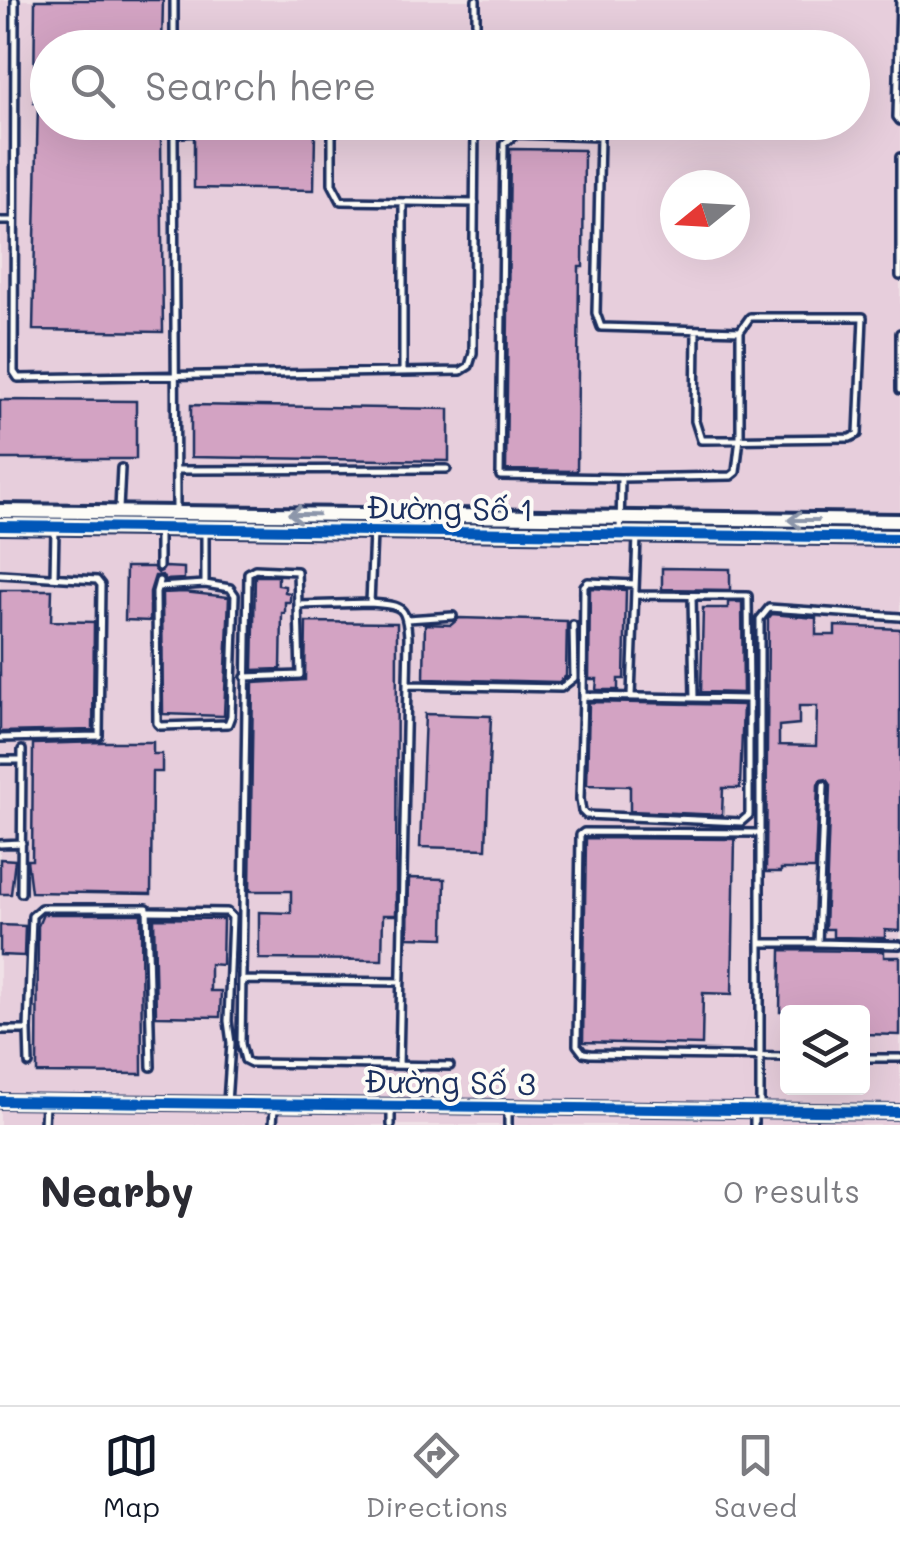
<!DOCTYPE html>
<meta charset="utf-8">
<style>
:root{--surface:#fff;--page:#f7f7f7;--text:#2b2b33;--muted:#7c7c81;--line:#e1e1e2;--accent:#111827}
body{margin:0;font-family:Mali,sans-serif;background:var(--page);color:var(--text)}
.controls{position:absolute;right:30px;bottom:30px;display:grid;overflow:hidden;border-radius:10px;box-shadow:0 10px 40px #0002}
.controls button{width:90px;height:90px;display:grid;place-items:center;padding:0;border:0;border-bottom:2px solid var(--line);background:var(--surface);color:var(--text);font:50px sans-serif}
.compass{position:absolute;left:660px;top:170px;width:90px;height:90px;border-radius:50%;background:var(--surface);box-shadow:0 10px 40px #0002;rotate:252deg}
.list{margin:0;padding:0;list-style:none}
h2{display:flex;justify-content:space-between;align-items:center;height:130px;margin:0;padding:0 40px;font-size:42px}
h2 small{font-size:32px;font-weight:400;color:var(--muted)}
.icon{flex:none;width:55px;height:55px;fill:none;stroke:currentColor;stroke-width:2;stroke-linecap:round;stroke-linejoin:round}
.map{position:relative;flex:none;width:900px;height:1125px;overflow:hidden}
.search{position:absolute;background:var(--surface);box-shadow:0 10px 40px #0002;left:30px;right:30px;top:30px;height:110px;display:flex;align-items:center;gap:25px;box-sizing:border-box;padding:0 35px;border-radius:55px;color:var(--muted);font-size:38px}
.sheet{height:280px;background:var(--surface)}
nav{display:flex;justify-content:space-around;align-items:center;box-sizing:border-box;height:140px;border-top:2px solid var(--line);background:var(--surface);font-size:28px;color:var(--muted)}
nav a{display:grid;justify-items:center;gap:5px}
nav .on{color:var(--accent)}
.map>svg:first-child{display:block}
</style>
<div class="map">
<svg width="900" height="1125" viewBox="0 0 900 1125">
<rect width="100%" height="100%" fill="#f0e1e7"/>
<filter id="ink" filterUnits="userSpaceOnUse"><feTurbulence type="fractalNoise" baseFrequency=".01" numOctaves="2"/><feDisplacementMap in="SourceGraphic" scale="20" xChannelSelector="R" yChannelSelector="G"/><feConvolveMatrix kernelMatrix="1 2 1 2 8 2 1 2 1" color-interpolation-filters="sRGB"/></filter>
<g filter="url(#ink)">
<path fill="#e7cedc" fill-rule="evenodd" d="M0,0H900V1125H0ZM48,48H852V122H48ZM675,185H735V245H675ZM788,1012H862V1088H788Z"/>
<path fill="#d3a3c3" stroke="#1b2f5e" stroke-width="2.5" fill-rule="evenodd" d="M35,0H163L162,48H48V122H164V127L173,129L315,132L314,190L194,188V137L180,138L175,132L168,137H161L163,332L33,330L38,102H34Z
M510,149L584,150L583,267H579L577,471L506,470Z
M0,400L136,401V459H0Z
M191,405L449,409V461L191,457Z
M126,567H153L158,573L165,567L184,568V579L165,580L162,575L155,576L150,592V621L125,620Z
M662,568L730,569V590L662,589Z
M255,576H278V585L285,586V592L290,593V602H285V613H282L281,669L253,670Z
M590,588L626,590L624,679H618V690H596L597,679H589Z
M0,590H52L51,621L94,622L93,730L0,732Z
M184,592L229,597L224,716L163,714L162,593Z
M728,602H742L743,693L701,692L703,608H728Z
M772,614L816,618V635H835V626L900,629V931L885,930V938L833,937V929H825L830,785L826,779L820,780L818,785L815,869H781V872H766L768,619ZM799,706H817L816,746L779,745V726L799,724Z
M459,618L567,621L566,676L559,682L424,679L425,624L451,625Z
M306,622L397,623L396,915H383L382,960L259,959V912L291,913V891H250L253,683L305,680Z
M589,702L743,705L740,788H723L722,815L630,811V786L587,785Z
M425,714L491,716L486,849L420,847Z
M102,742H153V754H162V772H152L151,894L31,892L27,860H32L33,744Z
M586,838L735,839L732,994L703,993L702,1045L583,1042Z
M0,859L15,860L11,894H0Z
M409,878L445,879L444,938L408,937Z
M43,914H141L142,1074L37,1073L38,926Z
M154,918L223,919L222,965L210,964V991H221L220,1017L156,1016Z
M0,925L25,926L24,956L0,955Z
M781,950L884,951V957H900V1035L862,1034V1012H780Z"/>
<g fill="none" stroke-linecap="round" stroke-linejoin="round">
<g stroke="#1b2f5e" stroke-width="12">
<path id="service" d="M15,0L14,372L18,378L461,371L469,366L473,353L475,122
M900,0L897,117L900,121
M174,48V0
M476,48V0
M173,123L339,126
M174,138L176,509
M900,157V276
M403,202V372
M475,203L341,201L332,184V134L346,123L475,126
M0,221H14
M900,333V390
M176,470L447,469
M621,478L500,476L504,144L516,134L600,137L596,313L601,327L740,331
M119,509L121,468
M159,530V567
M620,533L621,478L731,476L736,472L740,438V331L750,317H863L858,434L850,438L701,440L695,421L696,330
M0,574L97,580L101,585L99,736L0,738
M54,577L55,530
M159,581L156,592L157,723L160,726L228,724L231,716L235,595L230,588L205,584L159,587
M205,584V532
M635,595L748,596L749,699L583,696L584,586L588,582L635,584
M692,596L694,698
M370,603C401,606 406,604 408,637L399,1065
M299,605L370,603L373,533
M407,619L453,616
M245,677L300,675L297,571L255,569L248,573L241,1044L245,1060L251,1063L450,1066
M409,685L561,688L574,678L573,625
M631,696L637,537
M583,697L580,799L582,811L586,815L741,822L749,815V699
M0,760H22
M761,833L584,832L580,835L577,1045L583,1053L590,1054L788,1057
M0,844L22,843
M21,893L22,750
M150,911L227,912L232,917L228,1021L231,1043L227,1103
M760,943H818L824,785
M818,943L900,945
M242,980L401,982
M0,1030H28L32,916L41,908H147L151,1067
M28,1030L29,1064
M862,1058H900
M508,1108V1125
M754,1110V1125
M760,1110V619L769,608L900,617
M44,1125L45,1104
M273,1125L274,1107
M391,1125V1108"/>
</g>
<g stroke="#1b2f5e" stroke-width="18">
<path id="minor" d="M0,1101L900,1112"/>
</g>
<g stroke="#1b2f5e" stroke-width="20">
<path id="tertiary" d="M0,511L900,521
M0,526L900,538"/>
</g>
<use href="#service" stroke="#fdfcf7" stroke-width="5"/>
<use href="#minor" stroke="#fdfcf7" stroke-width="10"/>
<use href="#tertiary" stroke="#fdfcf7" stroke-width="12"/>
<g stroke="#fdfcf7" stroke-width="16">
<path id="cycleway" d="M0,526L900,538
M0,1101L900,1112"/>
</g>
<use href="#cycleway" stroke="#0057b8" stroke-width="10"/>
</g>
<defs><path id="oneway-shaft" d="M-6 0H5M1.5-3L5.5 0L1.5 3" fill="none" stroke-width="1.6" stroke-linecap="round" stroke-linejoin="round" transform="scale(2.5)"/></defs>
<g stroke="#8c96aa">
<use href="#oneway-shaft" transform="translate(303 514) rotate(-179)"/>
<use href="#oneway-shaft" transform="translate(803 520) rotate(-180)"/>
</g>
</g>
<g text-anchor="middle" dominant-baseline="central" stroke-width="8" stroke-linejoin="round" paint-order="stroke">
<g font-size="32" fill="#1b2f5e" stroke="#fdfcf7">
<text transform="translate(450 507) rotate(1)">Đường Số 1</text>
<text transform="translate(450 1081) rotate(1)">Đường Số 3</text>
</g>
</g>
</svg>
<div class="controls">
<button><svg class="icon" aria-label="layers" viewBox="0 0 24 24"><path d="M12 4l9 5-9 5-9-5zM3 14l9 5 9-5"/></svg></button>
</div>
<svg class="compass" viewBox="-18 -18 36 36"><path d="M0-13l5 13h-10z" fill="#e53935"/><path d="M0 13l5-13h-10z" fill="#7c7c81"/></svg>
<div class="search"><svg class="icon" aria-label="search" viewBox="0 0 24 24"><circle cx="10" cy="10" r="6"/><path d="M15 15l6 6"/></svg>Search here</div>
</div>
<section class="sheet">
<h2>Nearby<small>0 results</small></h2>
<ul class="list">
</ul>
</section>
<nav>
<a class="on"><svg class="icon" aria-label="map" viewBox="0 0 24 24"><path d="M3 6l6-2 6 2 6-2v14l-6 2-6-2-6 2zM9 4v14M15 6v14"/></svg>Map</a>
<a><svg class="icon" aria-label="directions" viewBox="0 0 24 24"><path d="M12 3l9 9-9 9-9-9zM9 14v-3h6M13 9l2 2-2 2"/></svg>Directions</a>
<a><svg class="icon" aria-label="saved" viewBox="0 0 24 24"><path d="M7 4h10v16l-5-4-5 4z"/></svg>Saved</a>
</nav>
